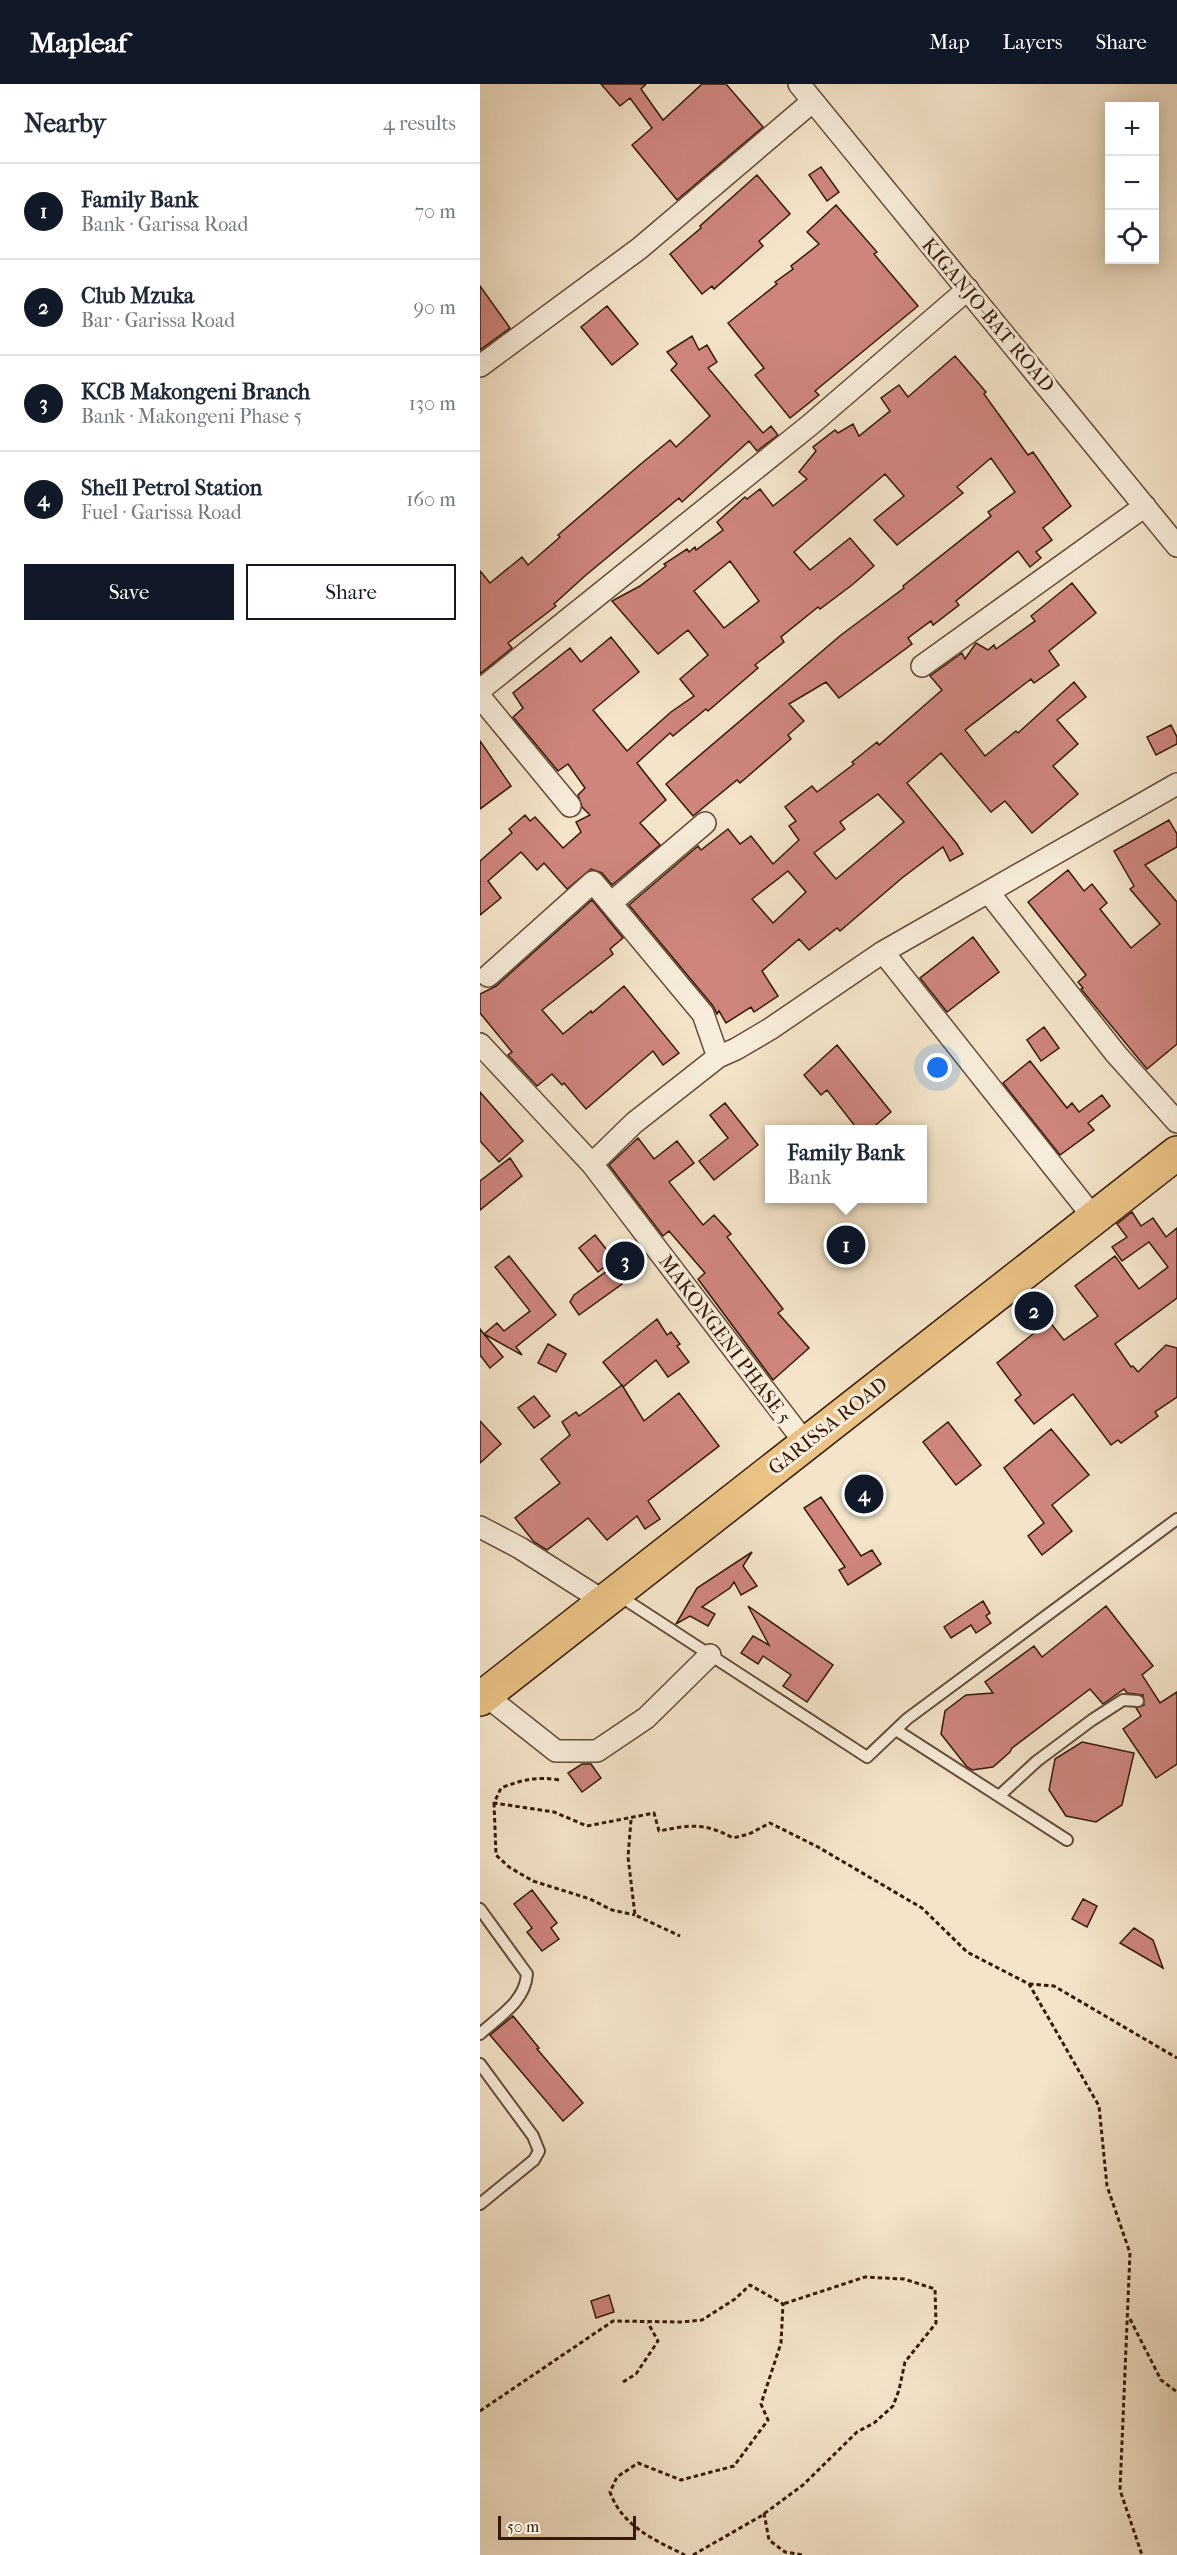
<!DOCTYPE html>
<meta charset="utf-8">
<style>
:root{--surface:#fff;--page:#f6f6f7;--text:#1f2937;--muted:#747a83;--line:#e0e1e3;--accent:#111827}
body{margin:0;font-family:"IM FELL French Canon",serif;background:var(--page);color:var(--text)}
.controls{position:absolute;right:18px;top:18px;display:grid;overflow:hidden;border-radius:0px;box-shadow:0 3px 15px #0003}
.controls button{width:54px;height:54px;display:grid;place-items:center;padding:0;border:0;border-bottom:2px solid var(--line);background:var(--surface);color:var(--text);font:30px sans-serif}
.scale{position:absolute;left:18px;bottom:15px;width:138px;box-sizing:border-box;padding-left:6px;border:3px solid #351a07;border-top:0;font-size:16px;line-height:21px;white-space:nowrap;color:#351a07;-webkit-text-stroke:4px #f8eddc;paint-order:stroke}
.you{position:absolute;left:458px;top:984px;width:21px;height:21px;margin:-15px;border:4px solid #fff;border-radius:50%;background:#1a73e8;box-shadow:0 0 0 9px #1a73e833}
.badge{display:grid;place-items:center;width:39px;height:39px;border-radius:50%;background:var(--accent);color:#fff;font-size:20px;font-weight:700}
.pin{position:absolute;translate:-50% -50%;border:3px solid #fff;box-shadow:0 2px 6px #0006}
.popup{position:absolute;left:285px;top:1041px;width:162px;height:78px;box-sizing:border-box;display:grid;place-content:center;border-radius:0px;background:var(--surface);filter:drop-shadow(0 2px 4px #0005);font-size:20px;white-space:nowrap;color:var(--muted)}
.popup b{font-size:22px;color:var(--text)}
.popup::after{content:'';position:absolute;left:50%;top:100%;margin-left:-12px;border:12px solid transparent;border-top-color:var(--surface)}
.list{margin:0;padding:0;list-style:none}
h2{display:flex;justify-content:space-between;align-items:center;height:78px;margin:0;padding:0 24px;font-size:26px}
h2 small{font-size:20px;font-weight:400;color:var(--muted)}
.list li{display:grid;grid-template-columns:39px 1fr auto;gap:18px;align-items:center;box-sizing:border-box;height:96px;padding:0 24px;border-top:2px solid var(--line)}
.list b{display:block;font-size:22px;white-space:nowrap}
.list p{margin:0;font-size:20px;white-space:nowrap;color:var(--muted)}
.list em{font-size:20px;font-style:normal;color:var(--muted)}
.actions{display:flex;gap:12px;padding:18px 24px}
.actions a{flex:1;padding:14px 0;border:2px solid var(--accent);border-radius:0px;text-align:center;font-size:21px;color:var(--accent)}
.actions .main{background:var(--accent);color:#fff}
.icon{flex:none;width:33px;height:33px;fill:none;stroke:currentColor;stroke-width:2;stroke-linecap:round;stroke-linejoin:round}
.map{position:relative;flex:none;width:697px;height:2471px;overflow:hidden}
header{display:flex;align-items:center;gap:36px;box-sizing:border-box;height:84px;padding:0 30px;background:var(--accent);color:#fff}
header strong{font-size:28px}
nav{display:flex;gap:33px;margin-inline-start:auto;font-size:21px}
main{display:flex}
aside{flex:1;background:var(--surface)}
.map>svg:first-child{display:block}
</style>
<header>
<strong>Mapleaf</strong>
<nav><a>Map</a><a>Layers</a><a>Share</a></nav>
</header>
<main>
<aside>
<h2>Nearby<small>4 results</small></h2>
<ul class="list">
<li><span class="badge">1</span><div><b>Family Bank</b><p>Bank · Garissa Road</p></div><em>70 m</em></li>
<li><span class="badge">2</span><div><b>Club Mzuka</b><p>Bar · Garissa Road</p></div><em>90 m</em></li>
<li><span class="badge">3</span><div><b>KCB Makongeni Branch</b><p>Bank · Makongeni Phase 5</p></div><em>130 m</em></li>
<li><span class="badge">4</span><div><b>Shell Petrol Station</b><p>Fuel · Garissa Road</p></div><em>160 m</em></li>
</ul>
<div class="actions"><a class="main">Save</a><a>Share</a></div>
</aside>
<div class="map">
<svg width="697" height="2471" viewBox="0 0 697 2471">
<rect width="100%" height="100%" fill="#f4e4c9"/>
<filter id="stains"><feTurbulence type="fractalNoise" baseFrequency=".00333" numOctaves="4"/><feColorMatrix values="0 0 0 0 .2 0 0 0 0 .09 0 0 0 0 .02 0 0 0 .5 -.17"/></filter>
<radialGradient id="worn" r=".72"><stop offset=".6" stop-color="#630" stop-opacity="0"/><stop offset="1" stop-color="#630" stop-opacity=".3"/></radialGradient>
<path fill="#cf857e" stroke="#351a07" stroke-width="1.5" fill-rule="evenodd" d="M121,0H166L161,5L183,36L222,0H246L283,43L197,116L152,61L172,44L150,14L140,22Z
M341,83L359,108L347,117L329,91Z
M277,91L310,130L279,157L283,162L234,205L232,202L222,210L190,170L221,144L220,142Z
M356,121L397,168L394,170L438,222L335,307L339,311L310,334L275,291L284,284L248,239L297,200L295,198L313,185L311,182L339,160L327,148Z
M0,202L30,244L0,266Z
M127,222L158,260L132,281L101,243Z
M212,252L219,266L227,261L237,278L228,284L283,349L291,342L298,351L277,367L269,357L202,418L199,414L106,491L74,520L76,522L28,559L32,564L0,590V487L10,499L42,473L48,481L80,453L78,451L162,379L190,356L196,363L230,332L191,286L197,280L187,268Z
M475,272L506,308L504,310L548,371L553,368L591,422L563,444L572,456L556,468L561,474L550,483L538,467L476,517L479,521L453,541L451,537L428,554L432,560L359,614L346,598L309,620L324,637L308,651L311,655L260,699L257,696L213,732L186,700L361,551L424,504L423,502L511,432L508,428L535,408L511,374L477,403L483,409L417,461L394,436L424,412L405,390L314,468L330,486L370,454L394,482L372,501L340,525L338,523L301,553L304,558L275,581L278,584L228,627L226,625L193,652L190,649L157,679L186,716L160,739L180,761L132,801L122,789L111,785L87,805L64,779L57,786L41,768L8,797L21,814L0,831V777L32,749L29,745L45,731L50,737L55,733L83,764L101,748L96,738L110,731L102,723L98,711L105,704L88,680L78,687L33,633L43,624L33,609L90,564L101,578L131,553L159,588L113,626L147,667L191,628L214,612L200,595L228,571L208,546L178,570L132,517L160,502L186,482L184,480L207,465L209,468L215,463L216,466L243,446L237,438L265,413L267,415L280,405L293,422L327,395L319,388L336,367L333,363L355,346L358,349L373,340L379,352L410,327L401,314L419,301L428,313ZM250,477L279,517L244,544L214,507Z
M592,499L616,529L569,567L579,581L554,599L551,595L485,646L505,672L536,647L538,649L594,598L606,613L577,636L598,660L573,682L598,710L552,749L525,717L511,728L461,669L427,699L477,760L483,770L470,777L463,763L422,794L360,847L357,844L329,866L319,855L282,887L298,912L274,928L271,923L246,939L239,927L237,930L233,922L149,821L218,762L221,766L248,745L260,760L271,752L293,780L319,756L309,742L316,737L305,723L332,702L337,708L374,680L372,678L397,658L399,661L462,606L450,592L482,569L485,575L496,559L508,566L514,561L516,565L555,537L551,532ZM398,710L424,738L356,795L334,769L365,745L360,738ZM308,787L326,808L293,839L272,815Z
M691,641L697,653V660L676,671L667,653Z
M0,657L31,702L0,725Z
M689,736L697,750V763L665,781L697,818V960L667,985L601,905L603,904L598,898L606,891L548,818L588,786L604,807L612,800L627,819L620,825L651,864L680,840L650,805L654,802L634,767Z
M112,816L143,854L130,865L133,870L62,926L83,950L111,927L112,929L144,902L199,969L183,981L173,967L106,1025L84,999L82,1001L72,990L57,1002L28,971L32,968L0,929V910L16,902Z
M493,853L519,888L467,928L440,894Z
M564,943L579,964L561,977L547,956Z
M357,961L411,1028L390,1046H378L347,1006L341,1011L324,991Z
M550,977L587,1024L592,1019L599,1028L622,1011L630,1022L608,1039L614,1046L580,1071L523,999Z
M0,1008L43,1057L19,1078L0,1057Z
M245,1019L278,1061L234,1096L219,1077L248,1054L230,1031Z
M158,1054L174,1075L197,1057L214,1079L189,1098L223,1141L234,1131L251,1150L247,1153L303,1225L298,1229L329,1264L293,1296L218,1195L225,1189L189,1147L183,1152L129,1081Z
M30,1074L42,1092L0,1126V1097Z
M652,1128L661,1142L673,1134L686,1153L697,1144V1214L635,1260L651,1283L653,1282L658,1288L686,1261L697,1264V1313L675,1328L678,1332L641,1359L638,1356L631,1361L593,1310L554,1340L535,1316L541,1311L517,1279L569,1237L584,1256L618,1232L595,1202L635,1172L659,1205L688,1183L669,1158L642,1177L632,1163L647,1153L637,1140Z
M115,1151L134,1175L118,1188L99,1164Z
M29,1172L76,1231L36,1263L42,1271L4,1250L23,1273L10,1284L0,1271V1245L4,1250L17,1239L24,1247L50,1227L15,1183Z
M131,1184L142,1200L99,1231L90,1218L94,1211Z
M177,1235L187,1251L191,1248L200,1260L197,1262L209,1278L188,1293L176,1276L143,1303L123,1278Z
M68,1260L86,1270L76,1288L58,1279Z
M142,1301L164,1337L199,1309L239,1362L168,1417L180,1435L165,1445L157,1432L127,1456L108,1434L67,1466L54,1458L35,1434L80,1399L61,1375L90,1351L82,1338L96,1328L99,1332Z
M54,1312L70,1332L54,1344L38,1324Z
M0,1337L21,1360L0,1379Z
M468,1338L501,1381L476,1401L443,1358Z
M571,1345L609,1391L572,1421L592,1447L562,1471L548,1452L564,1439L524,1384Z
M341,1413L381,1472L392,1466L401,1480L368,1501L359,1486L365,1483L324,1424Z
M272,1468L263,1482L277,1502L261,1511L254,1498L250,1504L222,1523L235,1530L228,1542L210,1532L196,1540L217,1504Z
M503,1517L510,1529L506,1532L511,1539L496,1549L491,1541L471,1554L464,1543Z
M268,1522L353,1581L327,1618L303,1602L311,1591L283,1572L278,1580L261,1569L273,1552L289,1561Z
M626,1522L673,1582L662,1591L680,1619L697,1608V1680L676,1694L643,1645L661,1632L656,1624L664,1621L663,1611L647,1609L644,1605L623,1620L610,1605L532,1664L530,1668L513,1683L492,1686L487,1683L461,1650L465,1627L486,1611L513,1609L505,1598L554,1562L562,1573Z
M602,1658L654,1669L642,1721L616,1738L586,1732L569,1706L575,1675Z
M102,1680H111L121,1694L102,1708L88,1689Z
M52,1806L77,1839L71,1844L79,1855L62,1867L47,1848L52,1844L34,1820Z
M603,1815L617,1822L607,1843L592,1835Z
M654,1844L673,1856L683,1884L640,1859Z
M33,1932L59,1964L57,1965L103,2019L83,2037L10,1951Z
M129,2211L134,2228L116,2234L111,2217Z"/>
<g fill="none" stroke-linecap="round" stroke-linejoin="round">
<g stroke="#654c38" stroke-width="14">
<path id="lane" d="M138,1511L387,1673L427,1635L697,1435
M416,1646L587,1756
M519,1712L557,1677L612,1636L643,1616L658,1617
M0,1825L47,1890C45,1918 19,1932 0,1950
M0,1980L53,2052L59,2067L54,2076L0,2120"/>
</g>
<g stroke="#654c38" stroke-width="24">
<path id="street" d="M319,0L697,462
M0,282L160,164L333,17
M442,582L665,422
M0,606L330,341L488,205
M0,613L90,722
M509,809L636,970L697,1038
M131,819L225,739
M403,868L614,1134
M8,892L113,798L223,930L238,973
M0,960L112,1080L326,1360
M112,1080L154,1039L238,973L256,965L290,945L403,868L697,700
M0,1443L40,1464L125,1518
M5,1611L76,1667H117L166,1634L230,1571"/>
</g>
<g stroke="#351a07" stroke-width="36">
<path id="highway" d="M0,1615L697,1069"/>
</g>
<path stroke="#351a07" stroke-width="3" stroke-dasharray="4.5 3" stroke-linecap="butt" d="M79,1696C57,1692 41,1696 21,1704L14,1719L74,1728L107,1742L174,1729L179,1747C210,1741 223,1738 253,1754L269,1750L290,1739L338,1763L442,1824L487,1868L549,1900L619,2022L627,2102L650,2169L640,2406L662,2471
M14,1719L16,1771L29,1783L53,1797L110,1815L132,1826L155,1831
M151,1736L148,1773L155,1831L200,1852
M549,1900L574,1902L697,1974
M650,2235L681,2296L697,2308
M143,2298L156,2290L178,2257L168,2239
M0,2327L133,2237L201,2238L222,2236L255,2215L270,2201L303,2220L301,2259L281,2320L288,2336L254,2382L201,2396L158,2379L137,2393L130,2408C142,2442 174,2456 205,2471
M284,2429L289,2456L305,2468L323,2471
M213,2471L281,2432L323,2401L377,2348L394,2339L413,2322L419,2306L425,2278L456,2239L455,2205L424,2195L385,2193L303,2220"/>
<use href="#lane" stroke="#f8eddc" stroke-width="10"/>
<use href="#street" stroke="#f8eddc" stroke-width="21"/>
<use href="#highway" stroke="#eac284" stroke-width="33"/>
</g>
<g text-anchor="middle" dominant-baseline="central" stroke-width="6" stroke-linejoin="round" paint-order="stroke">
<g font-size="20" fill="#351a07" stroke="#f8eddc">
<text transform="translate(508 231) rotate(50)">KIGANJO-BAT ROAD</text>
<text transform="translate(245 1255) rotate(53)">MAKONGENI PHASE 5</text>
<text transform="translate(348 1342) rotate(-38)">GARISSA ROAD</text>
</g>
</g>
<rect width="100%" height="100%" filter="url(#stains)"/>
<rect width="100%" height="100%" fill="url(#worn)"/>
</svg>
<div class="controls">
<button>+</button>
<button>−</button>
<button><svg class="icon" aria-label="locate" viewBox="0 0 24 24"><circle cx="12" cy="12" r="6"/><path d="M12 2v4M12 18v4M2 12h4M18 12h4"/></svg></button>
</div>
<div class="scale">50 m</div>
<div class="you"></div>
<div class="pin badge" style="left:366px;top:1161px">1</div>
<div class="popup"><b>Family Bank</b>Bank</div>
<div class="pin badge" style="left:554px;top:1227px">2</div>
<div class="pin badge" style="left:145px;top:1177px">3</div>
<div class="pin badge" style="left:384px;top:1410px">4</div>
</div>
</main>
